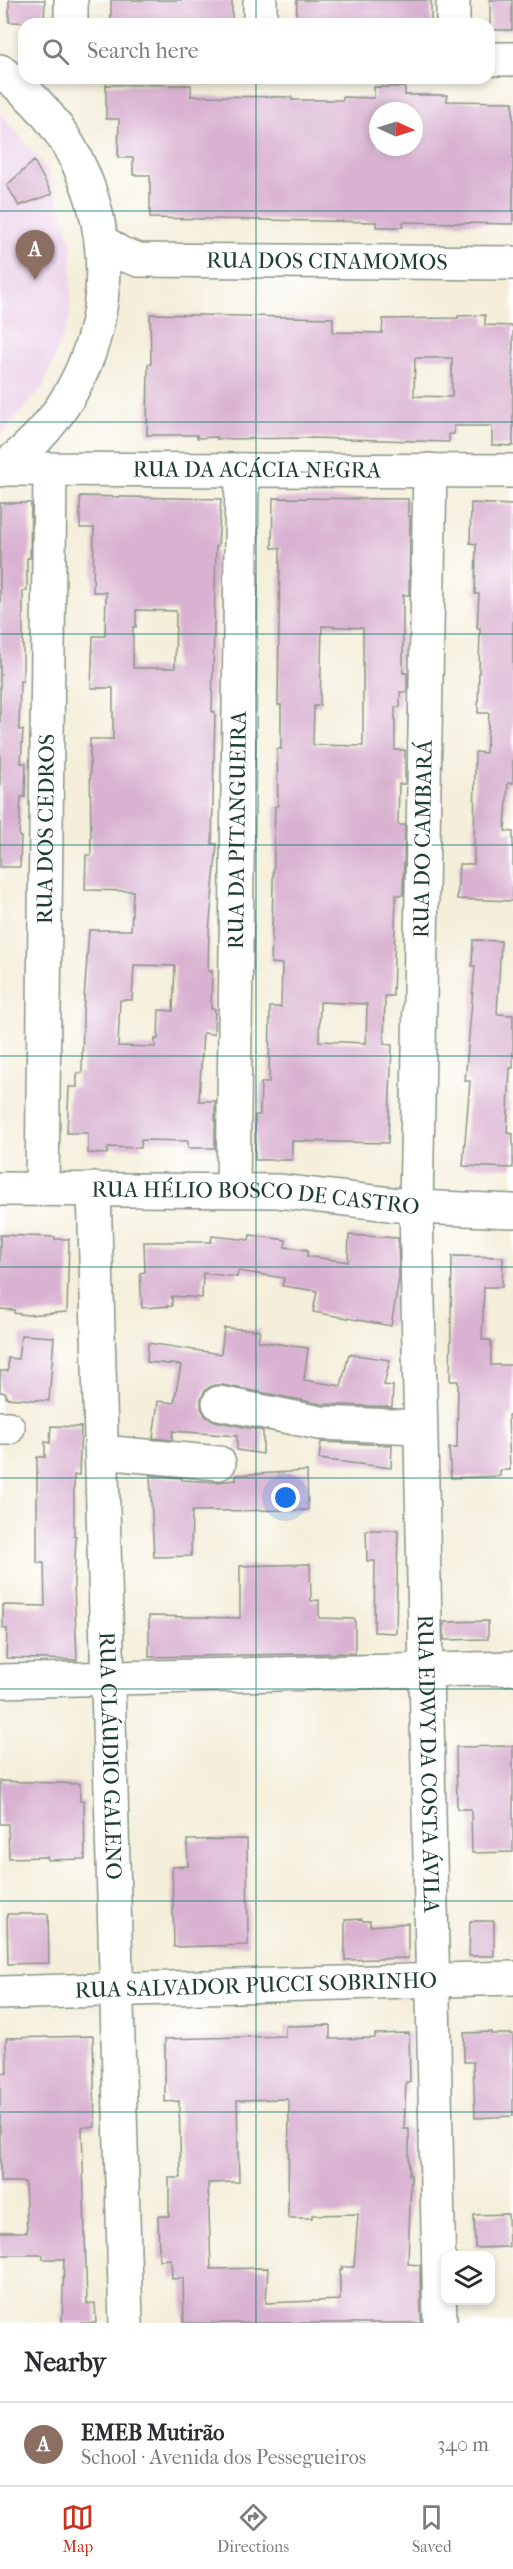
<!DOCTYPE html>
<meta charset="utf-8">
<style>
:root{--surface:#fff;--page:#f7f7f7;--text:#2b2b33;--muted:#7c7c81;--line:#e1e1e2;--accent:#c8321e}
body{margin:0;font-family:"IM FELL French Canon",serif;background:var(--page);color:var(--text)}
.controls{position:absolute;right:18px;bottom:18px;display:grid;overflow:hidden;border-radius:12px;box-shadow:0 3px 9px #0003}
.controls button{width:54px;height:54px;display:grid;place-items:center;padding:0;border:0;border-bottom:2px solid var(--line);background:var(--surface);color:var(--text);font:30px sans-serif}
.compass{position:absolute;left:369px;top:102px;width:54px;height:54px;border-radius:50%;background:var(--surface);box-shadow:0 3px 9px #0003;rotate:94deg}
.you{position:absolute;left:286px;top:1498px;width:21px;height:21px;margin:-15px;border:4px solid #fff;border-radius:50%;background:#1a73e8;box-shadow:0 0 0 9px #1a73e833}
.badge{display:grid;place-items:center;width:39px;height:39px;border-radius:50%;background:var(--accent);color:#fff;font-size:20px;font-weight:700}
.pin{position:absolute;translate:-50% -50px;filter:drop-shadow(0 2px 3px #0008)}
.pin::after{content:'';position:absolute;top:32px;width:21px;height:18px;background:inherit;clip-path:polygon(0 0,100% 0,50% 100%)}
.list{margin:0;padding:0;list-style:none}
h2{display:flex;justify-content:space-between;align-items:center;height:78px;margin:0;padding:0 24px;font-size:26px}
h2 small{font-size:20px;font-weight:400;color:var(--muted)}
.list li{display:grid;grid-template-columns:39px 1fr auto;gap:18px;align-items:center;box-sizing:border-box;height:84px;padding:0 24px;border-top:2px solid var(--line)}
.list b{display:block;font-size:22px;white-space:nowrap}
.list p{margin:0;font-size:20px;white-space:nowrap;color:var(--muted)}
.list em{font-size:20px;font-style:normal;color:var(--muted)}
.icon{flex:none;width:33px;height:33px;fill:none;stroke:currentColor;stroke-width:2;stroke-linecap:round;stroke-linejoin:round}
.map{position:relative;flex:none;width:513px;height:2323px;overflow:hidden}
.search{position:absolute;background:var(--surface);box-shadow:0 3px 9px #0003;left:18px;right:18px;top:18px;height:66px;display:flex;align-items:center;gap:15px;box-sizing:border-box;padding:0 21px;border-radius:18px;color:var(--muted);font-size:22px}
.sheet{height:162px;background:var(--surface)}
nav{display:flex;justify-content:space-around;align-items:center;box-sizing:border-box;height:84px;border-top:2px solid var(--line);background:var(--surface);font-size:16px;color:var(--muted)}
nav a{display:grid;justify-items:center;gap:3px}
nav .on{color:var(--accent)}
.map>svg:first-child{display:block}
</style>
<div class="map">
<svg width="513" height="2323" viewBox="0 0 513 2323">
<rect width="100%" height="100%" fill="#fff"/>
<filter id="ink" filterUnits="userSpaceOnUse"><feTurbulence type="fractalNoise" baseFrequency=".0167" numOctaves="2"/><feDisplacementMap in="SourceGraphic" scale="12" xChannelSelector="R" yChannelSelector="G"/><feConvolveMatrix kernelMatrix="1 2 1 2 8 2 1 2 1" color-interpolation-filters="sRGB"/></filter>
<filter id="wash" filterUnits="userSpaceOnUse"><feTurbulence type="fractalNoise" baseFrequency=".008" numOctaves="4" result="noise"/><feDisplacementMap in="SourceGraphic" scale="24" xChannelSelector="R" yChannelSelector="G"/><feGaussianBlur stdDeviation="1.35" result="paint"/><feColorMatrix in="noise" values="0 0 0 0 0 0 0 0 0 0 0 0 0 0 0 0 0 1.4 0 .05"/><feComposite in="paint" operator="in"/></filter>
<g filter="url(#wash)">
<rect width="100%" height="100%" fill="#f4eeda"/>
<path fill="#ecd1ea" d="M0,112L48,171L72,243L70,317L43,387L0,436Z"/>
<g id="blocks">
<path fill="#d9b2d1" fill-rule="evenodd" d="M9,0H45L44,23L9,22Z
M111,0H232V24H111Z
M297,0H431V24H296Z
M490,0H512V30H490Z
M106,85H191V96L292,97V100H343V97L374,98V87H405V95H447V101L513,102V224L403,222V227H376V222L150,218V175H133V158H118L119,119H106ZM378,111H414V147H378Z
M34,161L52,194L19,206L7,185Z
M150,314L333,318V332L382,333L383,319L458,318V316L485,315V325L513,326V446L492,445V426H454V434H449V442L310,438L217,439V437L197,438V435H147L148,364H151ZM415,358H452V397L414,396Z
M80,496L221,499L218,546H216L212,712H215L212,844H217L209,932L208,971H212L211,1009H215L214,1034L203,1033L199,1101H215V1148H188V1141L141,1140V1148L108,1147L107,1154L88,1153V1133H67L69,1087H77V1073H82L83,1013L89,930H131L133,891L85,890L86,855H91L90,739H113V688H91L93,636H105L106,592H93L94,528H80ZM136,610L176,611L175,668H133V627H136ZM134,965L175,966L173,1011L159,1010L158,1039H155V1047L118,1046L120,1000H132Z
M273,498L408,499V516H410L409,595H403V673H407V692H400V707H395V750H405V784H399L398,825H405L403,895H396L393,996H385L384,1044L392,1045L388,1143L292,1141V1160H255V1115H260L261,1083H269L270,1007H281L282,964L271,963L275,806H278L277,749H281V705H278L280,548H272ZM322,626L363,628V746L313,745L314,706H320ZM320,1002L367,1004L366,1043L319,1041Z
M0,503H31L30,558H27V591H23V681H20L19,730H23L21,763H26L25,797H21L19,837H21L20,867H0Z
M471,503L513,505V783H508L505,831L513,832V901L457,899L459,864H474L475,752L486,753L489,713H478L480,628H477L479,594H475L476,544L470,543Z
M473,940L501,941L497,1014L513,1015V1068H510L507,1133L513,1134V1168L463,1166L470,1081H465L475,966H472Z
M0,1235L55,1237V1239H69L67,1312L27,1315L14,1313V1310L0,1309Z
M250,1235L286,1240L285,1247L308,1250L307,1256L348,1262L349,1235L398,1238L399,1278L391,1326L313,1312L317,1291L282,1286L284,1278L238,1271L237,1277L203,1273L202,1298L172,1296V1306L142,1308L140,1273L145,1272L144,1242H211L212,1236L249,1240Z
M452,1256L503,1257L502,1287H484L482,1340H491V1365H513V1415H508L510,1470H500V1476L451,1478L449,1448H457L458,1381H450Z
M224,1328L260,1330L258,1341L308,1348L304,1380L341,1386L349,1354L390,1360L384,1385L393,1386L392,1407L322,1404L223,1385H214L205,1390L201,1399V1408L206,1417L215,1421L263,1431V1454L237,1450V1436L173,1431L172,1440L153,1438L158,1401L174,1403L181,1365L147,1362L148,1343L221,1354Z
M21,1335L54,1337L49,1401L6,1398V1393L0,1392V1371H8V1358L18,1359Z
M51,1426L81,1427L79,1475H74V1536H76L74,1584L77,1660L6,1658L7,1629L3,1628V1605L45,1606L44,1563H37V1457H45V1442L50,1443Z
M321,1442L392,1445L391,1468L319,1459Z
M307,1471L308,1510L192,1511L191,1556L154,1557L150,1475L182,1478V1480L217,1482L236,1480V1475Z
M366,1530H398L396,1633L374,1632L375,1561H367Z
M310,1564L311,1601L319,1600V1618L355,1619V1653L149,1657V1616L240,1618V1566Z
M488,1621V1639L444,1640V1622Z
M513,1746V1852L472,1853L471,1809H457L456,1747Z
M0,1781L80,1784V1801H84L85,1859L48,1860L47,1857L9,1858L8,1824H0Z
M247,1839L248,1945L174,1947L172,1867L188,1866L187,1840Z
M7,1914H48L49,1963L8,1964Z
M362,1919L363,1921H370V1926L408,1923V1958L345,1960V1920Z
M470,1921H494V1956H469Z
M330,2025V2039L375,2038V2034L409,2033L410,2082H406L404,2129H409V2175H411L408,2264L420,2265L421,2323H184L183,2278L172,2279L171,2259L159,2260L158,2216H169V2178H181L179,2101L165,2102V2039L285,2036V2026ZM286,2099L289,2101L288,2218H312V2215L358,2214L354,2267H342V2270H340V2300L266,2303L268,2268L211,2269L208,2183L239,2182L237,2100Z
M491,2032V2034H513V2116L475,2118L473,2062H464V2033Z
M93,2036L95,2127H82L87,2304L95,2303L96,2323H62L64,2259H43V2255H0V2232H27L25,2182H0V2073H7L6,2038Z
M508,2214L509,2247L475,2248L474,2215Z"/>
</g>
</g>
<g filter="url(#ink)">
<use href="#blocks" fill-opacity="0" stroke="#8a9687" stroke-width="1.5"/>
<g fill="none" stroke-linecap="round" stroke-linejoin="round">
<g stroke="#8a9687" stroke-width="36">
<g id="minor">
<path d="M71,24V0"/>
<path d="M260,24V0"/>
<path d="M453,24V0"/>
<path d="M489,59H513"/>
<path d="M0,71C136,168 138,373 0,470"/>
<path id="s1" d="M102,241L121,254L139,260L513,263"/>
<path id="s2" d="M2,469L513,471"/>
<path id="s3" d="M430,470L416,1207L440,2323"/>
<path id="s4" d="M0,1189L278,1191L416,1207L513,1211"/>
<path id="s5" d="M42,1189L50,470"/>
<path id="s6" d="M94,1189L126,2323"/>
<path id="s7" d="M233,1190L242,470"/>
<path d="M219,1403L320,1423L420,1427"/>
<path d="M0,1428H8"/>
<path d="M102,1452L219,1463"/>
<path d="M0,1681L513,1668"/>
<path id="s8" d="M0,1993L513,1978"/>
</g>
</g>
<use href="#minor" stroke="#fff" stroke-width="33"/>
</g>
</g>
<path fill="none" stroke="#0f766e" stroke-width="1.5" stroke-opacity="0.55" d="M256,0V24M256,78V2323M0,211H513M0,422H513M0,634H513M0,845H513M0,1056H513M0,1267H513M0,1478H513M0,1689H513M0,1901H513M0,2112H513"/>
<g text-anchor="middle" dominant-baseline="central" stroke-width="6" stroke-linejoin="round" paint-order="stroke">
<g font-size="22" fill="#1f3d34" stroke="#fff">
<text stroke="none"><textPath href="#s1" startOffset="230">RUA DOS CINAMOMOS</textPath></text>
<text stroke="none"><textPath href="#s2" startOffset="255">RUA DA ACÁCIA-NEGRA</textPath></text>
<text stroke="none"><textPath href="#s5" startOffset="360">RUA DOS CEDROS</textPath></text>
<text stroke="none"><textPath href="#s7" startOffset="360">RUA DA PITANGUEIRA</textPath></text>
<text transform="translate(423 839) rotate(-89)">RUA DO CAMBARÁ</text>
<text stroke="none"><textPath href="#s4" startOffset="256">RUA HÉLIO BOSCO DE CASTRO</textPath></text>
<text stroke="none"><textPath href="#s6" startOffset="567">RUA CLÁUDIO GALENO</textPath></text>
<text stroke="none"><textPath href="#s3" startOffset="1294">RUA EDWY DA COSTA ÁVILA</textPath></text>
<text stroke="none"><textPath href="#s8" startOffset="256">RUA SALVADOR PUCCI SOBRINHO</textPath></text>
</g>
</g>
</svg>
<div class="controls">
<button><svg class="icon" aria-label="layers" viewBox="0 0 24 24"><path d="M12 4l9 5-9 5-9-5zM3 14l9 5 9-5"/></svg></button>
</div>
<svg class="compass" viewBox="-18 -18 36 36"><path d="M0-13l5 13h-10z" fill="#e53935"/><path d="M0 13l5-13h-10z" fill="#7c7c81"/></svg>
<div class="you"></div>
<div class="pin badge" style="left:35px;top:280px;background:#8d6e63">A</div>
<div class="search"><svg class="icon" aria-label="search" viewBox="0 0 24 24"><circle cx="10" cy="10" r="6"/><path d="M15 15l6 6"/></svg>Search here</div>
</div>
<section class="sheet">
<h2>Nearby<small></small></h2>
<ul class="list">
<li><span class="badge" style="background:#8d6e63">A</span><div><b>EMEB Mutirão</b><p>School · Avenida dos Pessegueiros</p></div><em>340 m</em></li>
</ul>
</section>
<nav>
<a class="on"><svg class="icon" aria-label="map" viewBox="0 0 24 24"><path d="M3 6l6-2 6 2 6-2v14l-6 2-6-2-6 2zM9 4v14M15 6v14"/></svg>Map</a>
<a><svg class="icon" aria-label="directions" viewBox="0 0 24 24"><path d="M12 3l9 9-9 9-9-9zM9 14v-3h6M13 9l2 2-2 2"/></svg>Directions</a>
<a><svg class="icon" aria-label="saved" viewBox="0 0 24 24"><path d="M7 4h10v16l-5-4-5 4z"/></svg>Saved</a>
</nav>
